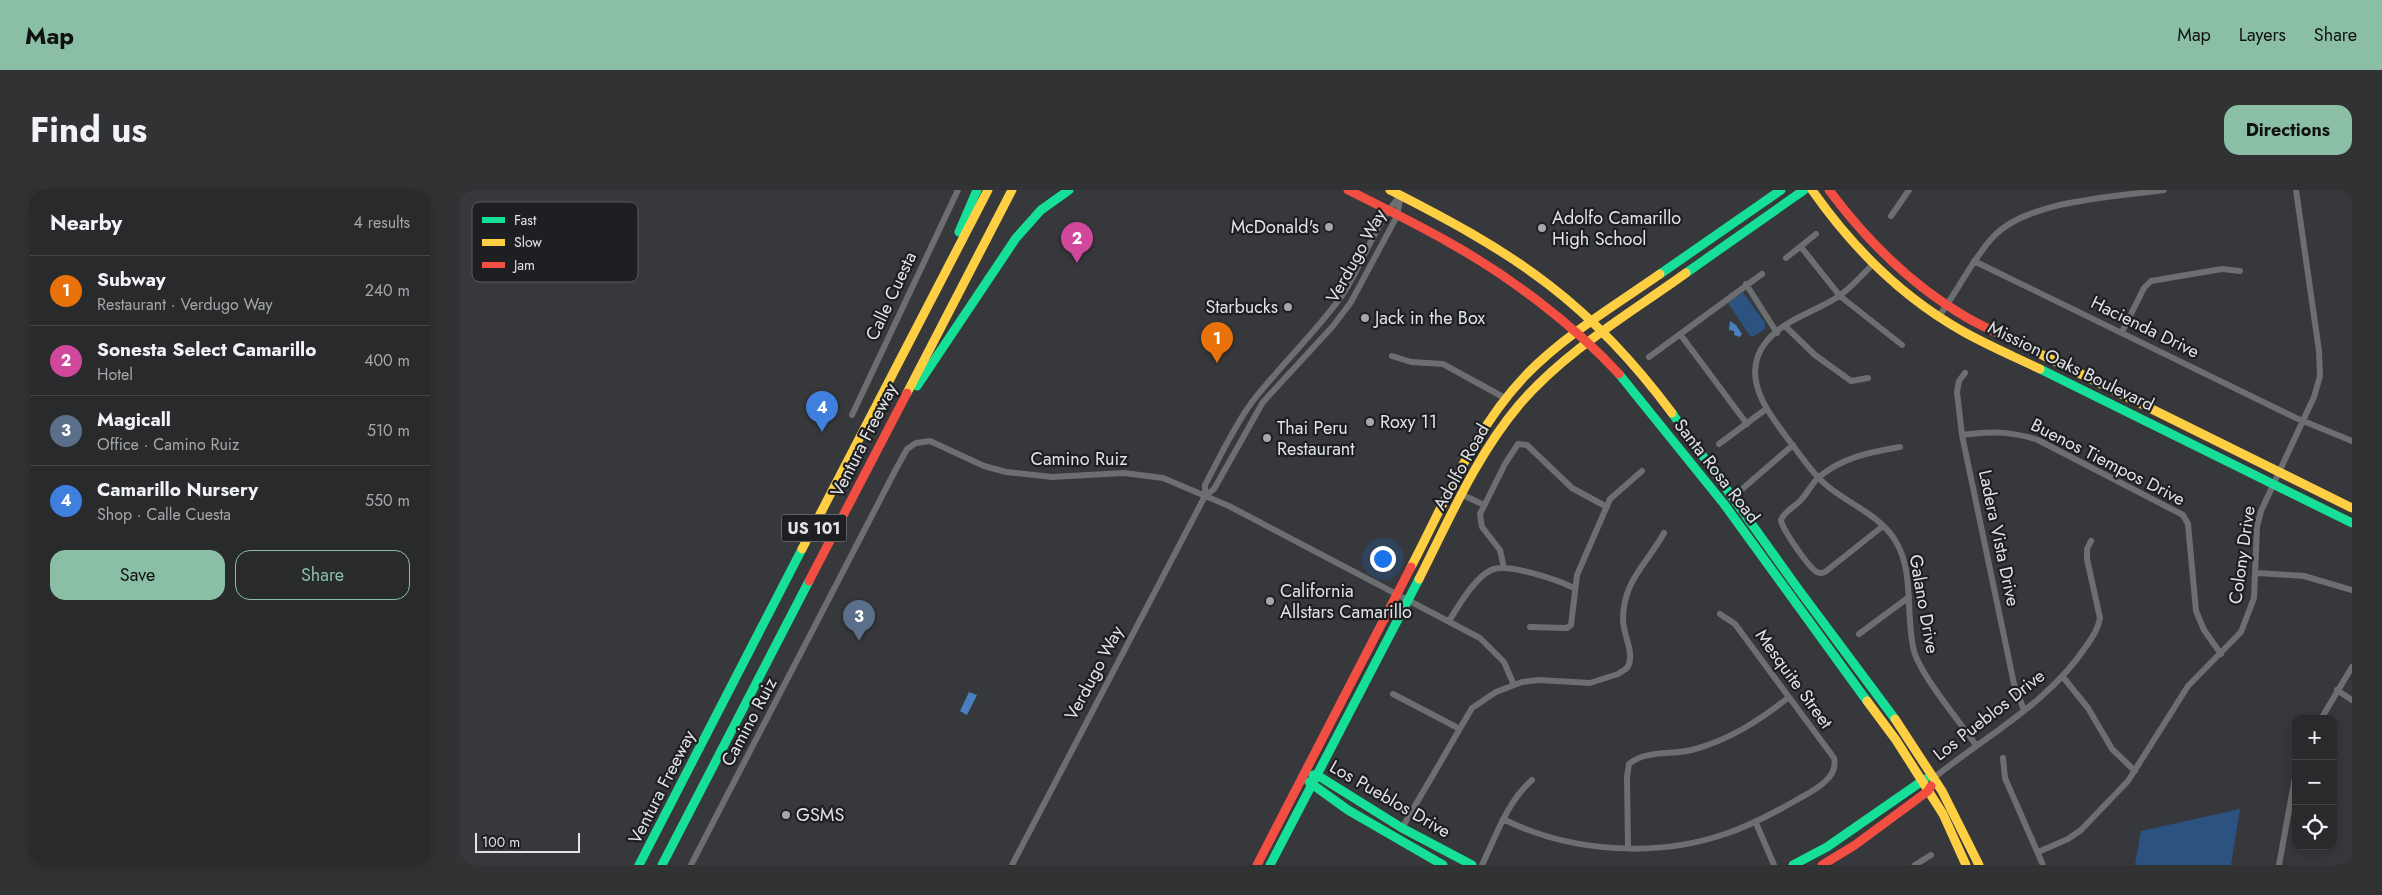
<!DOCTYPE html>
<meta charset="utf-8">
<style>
:root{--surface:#282a2c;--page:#303234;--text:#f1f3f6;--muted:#a5a7a9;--line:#444648;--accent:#8abfa5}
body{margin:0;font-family:Jost,sans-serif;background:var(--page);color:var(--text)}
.controls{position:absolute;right:15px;bottom:15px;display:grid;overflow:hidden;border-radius:10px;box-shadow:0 2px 12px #0003}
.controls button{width:45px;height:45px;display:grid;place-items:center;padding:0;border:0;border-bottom:1px solid var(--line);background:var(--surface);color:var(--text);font:25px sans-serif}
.scale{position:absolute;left:15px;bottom:12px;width:105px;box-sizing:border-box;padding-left:5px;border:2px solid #e1e3e7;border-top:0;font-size:14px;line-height:18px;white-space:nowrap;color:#e1e3e7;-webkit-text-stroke:4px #1e1f22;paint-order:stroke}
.you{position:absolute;left:922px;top:368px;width:18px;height:18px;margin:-12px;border:4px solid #fff;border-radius:50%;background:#1a73e8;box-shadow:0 0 0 8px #1a73e833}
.badge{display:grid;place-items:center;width:32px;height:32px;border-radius:50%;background:var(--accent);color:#fff;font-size:16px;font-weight:700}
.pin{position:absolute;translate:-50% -41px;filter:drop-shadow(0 1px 2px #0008)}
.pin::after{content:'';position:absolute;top:26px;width:18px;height:15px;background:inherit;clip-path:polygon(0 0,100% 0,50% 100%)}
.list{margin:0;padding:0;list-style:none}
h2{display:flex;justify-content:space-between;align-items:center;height:65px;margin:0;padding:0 20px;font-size:21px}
h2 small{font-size:16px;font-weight:400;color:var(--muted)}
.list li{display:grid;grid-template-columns:32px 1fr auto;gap:15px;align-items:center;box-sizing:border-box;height:70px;padding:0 20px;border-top:1px solid var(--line)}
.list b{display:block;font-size:19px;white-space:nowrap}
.list p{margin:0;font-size:16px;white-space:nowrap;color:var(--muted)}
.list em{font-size:16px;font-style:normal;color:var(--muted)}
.actions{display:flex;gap:10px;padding:15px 20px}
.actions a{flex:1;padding:11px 0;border:1px solid var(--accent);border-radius:15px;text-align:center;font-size:18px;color:var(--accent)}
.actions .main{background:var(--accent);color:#111}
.icon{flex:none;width:28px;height:28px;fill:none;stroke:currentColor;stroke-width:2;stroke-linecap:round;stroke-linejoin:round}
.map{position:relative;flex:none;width:1892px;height:675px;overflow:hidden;border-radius:15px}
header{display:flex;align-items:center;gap:30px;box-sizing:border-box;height:70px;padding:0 25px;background:var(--accent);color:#111}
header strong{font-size:24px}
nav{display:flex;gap:28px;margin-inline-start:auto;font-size:18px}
.intro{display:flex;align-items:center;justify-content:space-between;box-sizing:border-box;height:120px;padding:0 30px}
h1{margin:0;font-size:35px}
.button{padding:12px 22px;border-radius:15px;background:var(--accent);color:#111;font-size:18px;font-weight:700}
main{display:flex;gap:30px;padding:0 30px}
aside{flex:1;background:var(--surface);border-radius:15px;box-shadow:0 2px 12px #0003}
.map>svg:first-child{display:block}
</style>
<header>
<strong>Map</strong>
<nav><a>Map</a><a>Layers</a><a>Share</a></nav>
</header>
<div class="intro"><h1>Find us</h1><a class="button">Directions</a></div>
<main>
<aside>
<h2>Nearby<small>4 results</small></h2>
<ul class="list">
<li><span class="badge" style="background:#e8710a">1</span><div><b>Subway</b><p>Restaurant · Verdugo Way</p></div><em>240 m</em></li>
<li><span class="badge" style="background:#d1479c">2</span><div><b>Sonesta Select Camarillo</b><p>Hotel</p></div><em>400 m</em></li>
<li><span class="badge" style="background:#5c6f8a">3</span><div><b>Magicall</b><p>Office · Camino Ruiz</p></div><em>510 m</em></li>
<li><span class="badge" style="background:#3f7fe0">4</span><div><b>Camarillo Nursery</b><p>Shop · Calle Cuesta</p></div><em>550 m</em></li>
</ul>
<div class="actions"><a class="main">Save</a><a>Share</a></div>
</aside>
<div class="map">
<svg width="1892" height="675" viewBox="0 0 1892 675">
<rect width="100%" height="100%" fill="#36383b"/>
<path fill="#2b5280" d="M1283,102L1305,133V139L1294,146H1290L1268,113Z
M1780,619L1771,675H1675L1681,641Z"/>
<path fill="#487fbf" d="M1270,131L1276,135L1282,144L1280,147L1274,145V141L1269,140Z
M509,502L517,505L507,525L500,521Z"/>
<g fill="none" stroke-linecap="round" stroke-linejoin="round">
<path stroke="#6d6e70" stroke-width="6" d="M1431,26L1449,0
M1341,57L1380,106L1442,155
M1326,68L1356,44
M1514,71L1836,228L1892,251
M1412,75C1402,85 1391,98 1379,106C1356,122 1324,129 1306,152C1278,187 1310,225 1331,253C1342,267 1351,282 1365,294C1386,313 1419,324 1435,350C1455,382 1445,426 1454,461C1461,486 1500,532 1516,555
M1286,94L1317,143
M1479,126C1498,101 1511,71 1533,47C1567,10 1655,7 1704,0
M1325,136L1355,165L1391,191L1408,188
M1662,142L1684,98L1691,91L1762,79L1780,81
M1220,144L1287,234
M932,166L951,172L983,174L1045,208
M1189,167L1302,84
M1505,183L1499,191L1497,202L1502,245L1554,494L1564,520
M392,225L498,0
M1502,245C1529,241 1551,241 1578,250L1723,325L1728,334L1736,421L1744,440L1761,464
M1259,254L1306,219
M1003,305L1024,315
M745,306L754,299L803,212L873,136L891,112L937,26L941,5
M1273,307L1333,255
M1423,336L1365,382C1362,383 1360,384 1357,382C1349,378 1322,339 1321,330C1324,322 1334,317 1340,311C1347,304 1352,293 1359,287C1383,267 1411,262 1440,257
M1044,378L1040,360L1022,337L1020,324L1045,274L1058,254L1067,255L1112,298L1147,317
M1797,383L1844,386L1892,400
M989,431C998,416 1017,384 1034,379C1051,374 1098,390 1114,398
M1070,437L1107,438L1111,435L1117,385L1150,309L1182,281
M1399,444L1449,407
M1603,487L1628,518L1652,559L1675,581
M1877,500L1892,510
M933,504L998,538
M1861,529L1892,477
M1543,568L1545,588L1583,675
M1475,587C1527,545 1589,513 1627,455C1633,446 1638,439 1640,428L1627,369V359L1631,351
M1043,629C1109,662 1195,668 1265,644C1292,635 1316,622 1340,608C1355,600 1379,587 1374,568L1275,434L1260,424
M1296,633L1314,675
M942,638L1012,518L1036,502L1062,492L1079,490L1130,493L1158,484L1167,478C1176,464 1163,446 1163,429C1163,391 1187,374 1204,343
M1168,658L1167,587L1169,574C1185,560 1212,565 1232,560C1269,550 1299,531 1329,507
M1578,662L1608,649L1621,640L1668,591L1728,496L1781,442L1794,408L1797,337L1801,321L1854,207L1860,186L1859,161L1836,0
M231,675L435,281L447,259L456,253L470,251L524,276L546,282L592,287L664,283L703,288L769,316L1020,448L1044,472L1054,495
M552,675L745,306V295C760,267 773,238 792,212C820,176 854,144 881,107C903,74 914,35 941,5
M1022,675C1036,646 1047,612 1072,590
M1455,675L1471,665
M1819,675L1836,582"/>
<path stroke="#16e098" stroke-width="9" d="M499,42L517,0
M1226,83L1344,0
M1200,84L1321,0
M1580,179L1892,333
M1159,184L1264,314L1407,511
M457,196L556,48L581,20L609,0
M1212,223L1339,400L1435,529
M853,585H857L942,638L1012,675
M849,592L888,620L983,675
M179,675L342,359
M202,675L349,391
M810,675L959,389
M1333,675L1367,657L1465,589"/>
<path stroke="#ffcf43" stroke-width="9" d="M930,0C985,28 1040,57 1089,95C1136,131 1177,176 1212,223
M1352,0C1392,57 1443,108 1504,142C1529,156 1555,167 1580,179
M1554,151L1892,318
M447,203L552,0
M342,359L528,0
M951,377C985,312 1014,239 1066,185C1105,145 1154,116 1200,84
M959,389C989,330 1016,266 1059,215C1105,161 1169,124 1226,83
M1407,511L1436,550L1483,624L1506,675
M1435,529L1482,601L1519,675"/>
<path stroke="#f24e42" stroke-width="9" d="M888,0C922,17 957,34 990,53C1049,86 1113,134 1159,184
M1369,0C1407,51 1451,95 1506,127C1521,136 1538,143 1554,151
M349,391L447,203
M797,675L951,377
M1362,675L1395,655L1468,601L1471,596"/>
</g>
<g fill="#a5a7ab" stroke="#1e1f22" stroke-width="2">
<circle cx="869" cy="37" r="5"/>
<circle cx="1082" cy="38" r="5"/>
<circle cx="828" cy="117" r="5"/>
<circle cx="905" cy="128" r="5"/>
<circle cx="910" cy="232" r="5"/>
<circle cx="807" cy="248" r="5"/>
<circle cx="810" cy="411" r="5"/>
<circle cx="326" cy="625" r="5"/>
</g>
<g text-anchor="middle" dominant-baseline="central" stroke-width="4.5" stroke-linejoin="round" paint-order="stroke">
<rect fill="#1e1f22" stroke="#a6a8ac" stroke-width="1" x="321.5" y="324.5" width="65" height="27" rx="4"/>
<g font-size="16" font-weight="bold" fill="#e1e3e7">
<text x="354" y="338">US 101</text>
</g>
<g font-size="18" fill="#e1e3e7" stroke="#1e1f22" text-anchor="start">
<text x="1092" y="28">Adolfo Camarillo<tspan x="1092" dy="21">High School</tspan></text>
<text x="859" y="37" text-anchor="end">McDonald's</text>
<text x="818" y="117" text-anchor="end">Starbucks</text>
<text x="915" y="128">Jack in the Box</text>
<text x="920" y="232">Roxy 11</text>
<text x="817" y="238">Thai Peru<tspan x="817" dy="21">Restaurant</tspan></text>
<text x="820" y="401">California<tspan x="820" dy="21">Allstars Camarillo</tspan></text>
<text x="336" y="625">GSMS</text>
</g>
<g font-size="18" fill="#e1e3e7" stroke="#1e1f22">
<text transform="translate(896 66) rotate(-61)">Verdugo Way</text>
<text transform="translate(431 106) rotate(-65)">Calle Cuesta</text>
<text transform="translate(1685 137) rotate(26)">Hacienda Drive</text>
<text transform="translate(1611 176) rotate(26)">Mission Oaks Boulevard</text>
<text transform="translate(404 250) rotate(-63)">Ventura Freeway</text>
<text x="619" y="269">Camino Ruiz</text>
<text transform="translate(1648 272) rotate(27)">Buenos Tiempos Drive</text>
<text transform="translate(1001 277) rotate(-61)">Adolfo Road</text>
<text transform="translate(1257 281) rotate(52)">Santa Rosa Road</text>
<text transform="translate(1539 348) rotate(78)">Ladera Vista Drive</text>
<text transform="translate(1782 365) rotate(-82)">Colony Drive</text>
<text transform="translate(1464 414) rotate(80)">Galano Drive</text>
<text transform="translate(634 483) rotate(-62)">Verdugo Way</text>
<text transform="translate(1334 489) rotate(54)">Mesquite Street</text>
<text transform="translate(1529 525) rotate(-38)">Los Pueblos Drive</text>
<text transform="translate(289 532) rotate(-62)">Camino Ruiz</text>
<text transform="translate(202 597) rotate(-63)">Ventura Freeway</text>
<text transform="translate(930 609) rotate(30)">Los Pueblos Drive</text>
</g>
</g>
<rect x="12" y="12" width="166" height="80" rx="8" fill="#1e1f22" stroke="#585a5d" stroke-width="1"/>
<rect x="22" y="27" width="23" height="6" fill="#16e098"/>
<rect x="22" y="49" width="23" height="7" fill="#ffcf43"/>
<rect x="22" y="72" width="23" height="6" fill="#f24e42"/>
<g font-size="14" fill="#e1e3e7">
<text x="54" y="35">Fast</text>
<text x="54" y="57">Slow</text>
<text x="54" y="80">Jam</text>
</g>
</svg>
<div class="controls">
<button>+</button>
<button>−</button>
<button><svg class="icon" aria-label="locate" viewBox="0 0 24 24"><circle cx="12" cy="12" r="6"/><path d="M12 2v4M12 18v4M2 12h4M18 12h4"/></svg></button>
</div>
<div class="scale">100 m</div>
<div class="you"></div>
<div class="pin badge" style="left:757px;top:173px;background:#e8710a">1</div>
<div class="pin badge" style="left:617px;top:73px;background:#d1479c">2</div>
<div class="pin badge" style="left:399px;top:451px;background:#5c6f8a">3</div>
<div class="pin badge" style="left:362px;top:242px;background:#3f7fe0">4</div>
</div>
</main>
